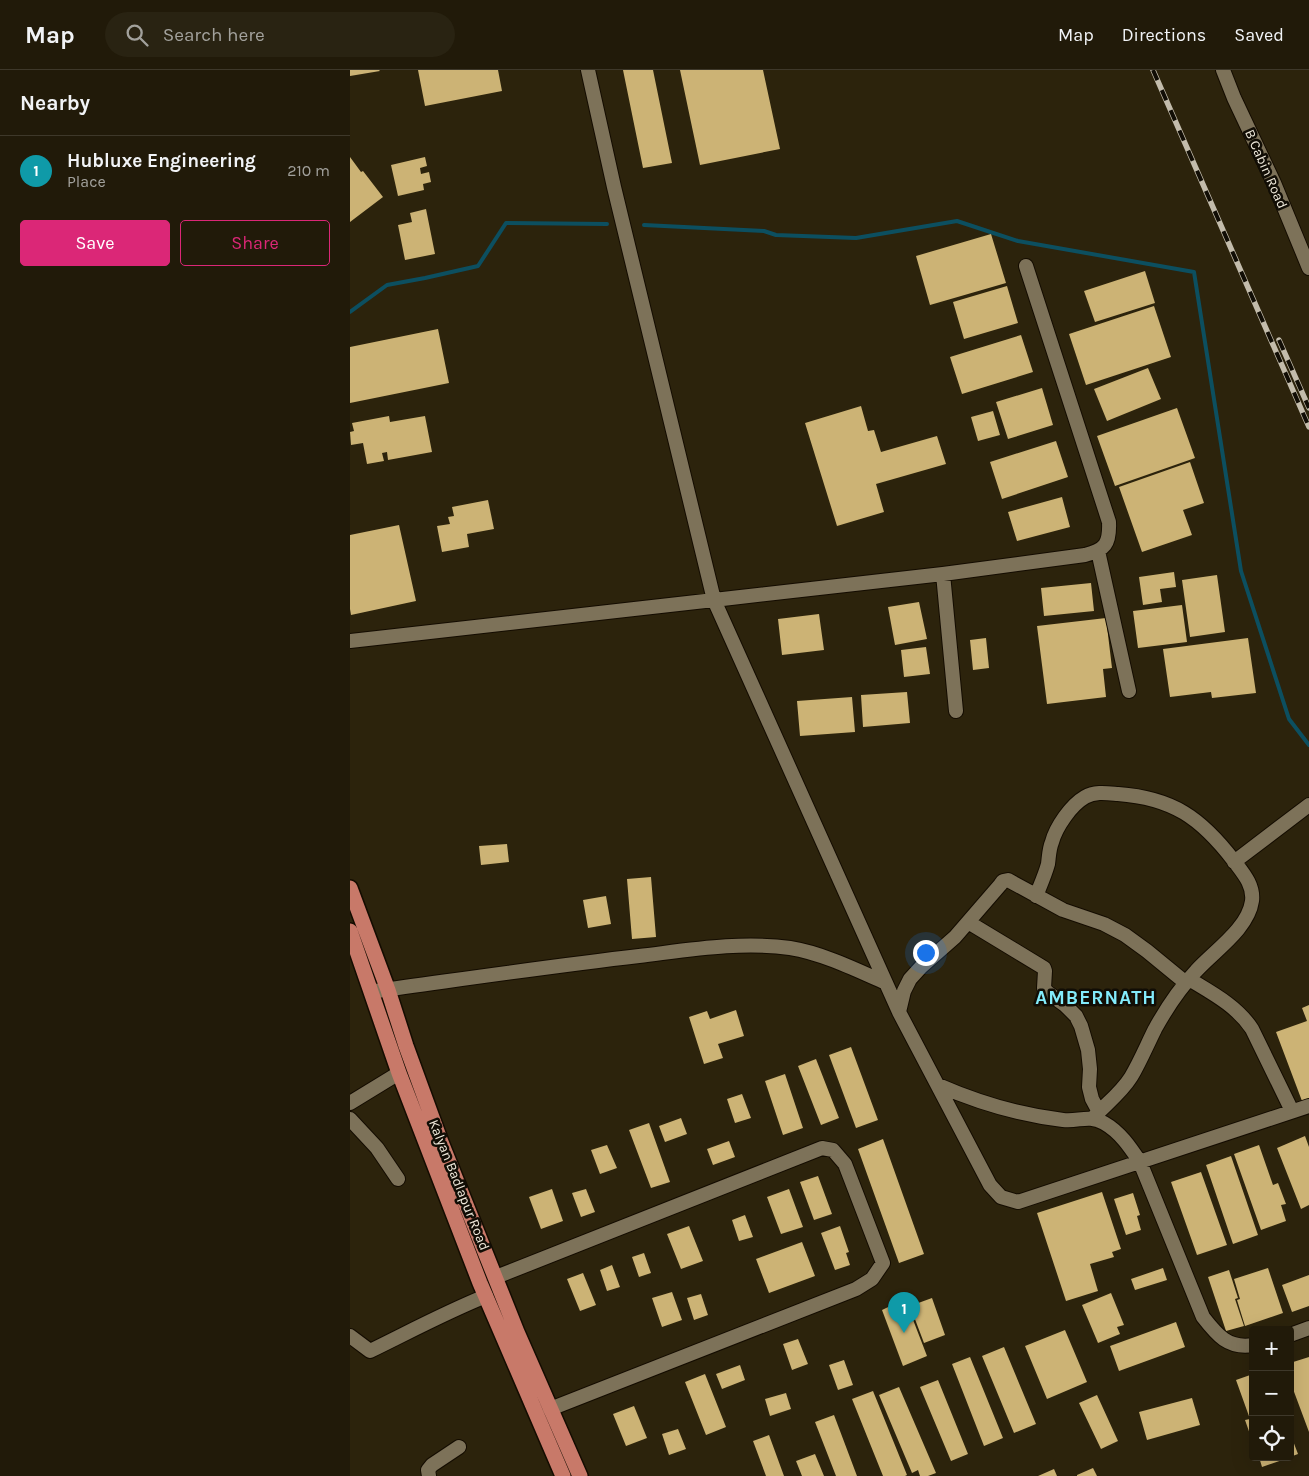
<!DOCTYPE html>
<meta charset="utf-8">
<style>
:root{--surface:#211a09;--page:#292312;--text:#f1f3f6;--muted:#a2a19c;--line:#3e382a;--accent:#db2777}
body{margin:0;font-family:Karla,sans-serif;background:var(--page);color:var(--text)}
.controls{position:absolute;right:15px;bottom:15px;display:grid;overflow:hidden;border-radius:5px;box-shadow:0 5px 20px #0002}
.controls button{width:45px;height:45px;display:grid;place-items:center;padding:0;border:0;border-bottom:1px solid var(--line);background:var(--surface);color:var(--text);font:25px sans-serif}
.you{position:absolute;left:575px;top:882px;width:18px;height:18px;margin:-12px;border:4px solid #fff;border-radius:50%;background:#1a73e8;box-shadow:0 0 0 8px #1a73e833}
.badge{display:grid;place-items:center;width:32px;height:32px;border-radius:50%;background:var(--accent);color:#fff;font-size:16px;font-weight:700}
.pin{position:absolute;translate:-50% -41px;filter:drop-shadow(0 1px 2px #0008)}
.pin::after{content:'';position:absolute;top:26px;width:18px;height:15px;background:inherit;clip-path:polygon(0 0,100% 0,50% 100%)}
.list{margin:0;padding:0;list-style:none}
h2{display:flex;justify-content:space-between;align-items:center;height:65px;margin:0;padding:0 20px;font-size:21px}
h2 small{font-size:16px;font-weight:400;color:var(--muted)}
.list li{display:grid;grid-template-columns:32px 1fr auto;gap:15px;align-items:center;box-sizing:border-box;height:70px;padding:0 20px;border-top:1px solid var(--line)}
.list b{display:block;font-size:19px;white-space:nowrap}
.list p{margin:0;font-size:16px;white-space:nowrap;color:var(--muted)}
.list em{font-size:16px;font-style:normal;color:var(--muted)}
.actions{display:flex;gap:10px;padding:15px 20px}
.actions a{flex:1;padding:11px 0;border:1px solid var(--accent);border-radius:5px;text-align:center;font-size:18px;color:var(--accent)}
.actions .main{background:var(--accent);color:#fff}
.icon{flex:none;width:28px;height:28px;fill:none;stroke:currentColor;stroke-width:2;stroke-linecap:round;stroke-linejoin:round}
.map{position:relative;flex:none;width:959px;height:1406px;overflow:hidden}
header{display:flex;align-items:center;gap:30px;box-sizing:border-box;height:70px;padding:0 25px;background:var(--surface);border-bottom:1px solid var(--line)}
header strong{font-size:24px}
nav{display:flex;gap:28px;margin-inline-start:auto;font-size:18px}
.search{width:350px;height:45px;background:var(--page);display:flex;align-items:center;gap:12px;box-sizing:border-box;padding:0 18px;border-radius:28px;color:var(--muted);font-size:19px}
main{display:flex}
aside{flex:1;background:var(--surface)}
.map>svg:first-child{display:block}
</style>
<header>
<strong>Map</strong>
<div class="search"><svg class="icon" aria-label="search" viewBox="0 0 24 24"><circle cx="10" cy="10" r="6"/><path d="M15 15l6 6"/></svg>Search here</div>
<nav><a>Map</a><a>Directions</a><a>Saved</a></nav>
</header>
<main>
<aside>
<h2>Nearby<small></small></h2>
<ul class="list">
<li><span class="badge" style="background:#0f9aa8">1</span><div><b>Hubluxe Engineering</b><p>Place</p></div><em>210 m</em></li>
</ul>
<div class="actions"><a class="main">Save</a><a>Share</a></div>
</aside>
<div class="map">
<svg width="959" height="1406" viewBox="0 0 959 1406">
<rect width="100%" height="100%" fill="#2c230c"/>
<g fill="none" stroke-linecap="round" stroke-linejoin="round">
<path stroke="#0c4f60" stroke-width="4" d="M294,155L414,161L426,165L506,168L607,151L668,171L844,202L891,501L939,649L959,675
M0,242L37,215L75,208L128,196L156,153L257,154"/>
</g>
<path fill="#ccb375" d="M0,0H29L30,1L0,6Z
M68,0H148L152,21L75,36Z
M273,0H303L322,93L293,98Z
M330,0H413L430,79L350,95Z
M0,87L11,102L13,101L33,127L0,152Z
M75,87L77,96L70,98L71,104L79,102L81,112L73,114L74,120L48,126L41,95Z
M76,139L85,184L55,190L48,155L62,152L60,143Z
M641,164L656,213L580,235L566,186Z
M795,201L805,233L745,252L734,221Z
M657,216L668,253L614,269L603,232Z
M804,236L821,287L736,315L719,264Z
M88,259L99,313L0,333V277Z
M671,265L683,302L612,324L600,287Z
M798,298L811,329L757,351L744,319Z
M692,318L703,355L658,369L646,332Z
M511,336L518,361L524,360L531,382L587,366L596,394L526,414L534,442L487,456L455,353Z
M827,338L845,388L765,416L747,366Z
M643,341L650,365L628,371L621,347Z
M39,346L40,352L75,346L82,382L38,390L37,382L32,383L34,391L17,394L13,373L1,375L0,362L4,361L2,353Z
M706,371L718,407L652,429L640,392Z
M840,392L854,433L833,440L842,465L792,482L769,417Z
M712,427L720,457L667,471L658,442Z
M138,430L144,459L117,464L119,477L92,482L87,456L100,454L98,447L104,446L102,437Z
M49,455L66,531L1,545L0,539V465Z
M824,502L826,517L810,519L812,532L793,535L789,507Z
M867,505L875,562L840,567L832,510Z
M741,513L744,541L694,546L691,518Z
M569,532L577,569L545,575L538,537Z
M832,535L837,572L788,578L783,541Z
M469,544L474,580L432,585L428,549Z
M756,548L762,598L753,599L756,627L697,634L687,556Z
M636,568L639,598L623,600L620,570Z
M898,568L906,623L862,628L861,622L820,627L813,579Z
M576,577L580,604L554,607L551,580Z
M557,622L560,653L513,657L511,625Z
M502,627L505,662L450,666L447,631Z
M157,774L159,792L131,795L129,776Z
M301,807L306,867L282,869L277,809Z
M256,826L261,854L238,858L233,830Z
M959,935V1028L952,1031L926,962L957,951L952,938Z
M386,940L394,966L368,974L373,988L354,994L339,947L357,941L360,949Z
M501,977L528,1050L506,1058L479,985Z
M466,989L489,1048L471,1055L448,996Z
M435,1004L453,1058L433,1065L415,1011Z
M392,1024L401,1048L385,1053L377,1029Z
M331,1048L337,1064L315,1072L309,1056Z
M299,1053L320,1112L301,1118L279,1060Z
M955,1066L959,1077V1135L951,1139L927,1078Z
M533,1069L574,1184L549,1193L508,1079Z
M379,1071L385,1087L363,1095L357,1079Z
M257,1075L267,1098L250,1104L241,1080Z
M909,1075L923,1115L928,1113L936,1134L931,1135L936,1151L911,1160L884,1084Z
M881,1086L908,1165L883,1174L856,1095Z
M851,1102L877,1175L847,1185L821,1112Z
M468,1106L482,1144L464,1150L450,1112Z
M202,1119L213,1151L191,1159L179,1127Z
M236,1119L245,1142L231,1147L222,1123Z
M439,1119L453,1157L431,1164L417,1127Z
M752,1122L771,1179L762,1182L764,1187L740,1194L748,1221L716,1231L687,1143Z
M783,1123L790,1145L787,1146L791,1160L776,1165L764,1129Z
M395,1145L403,1167L389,1171L382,1150Z
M339,1156L353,1191L331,1199L317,1164Z
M490,1156L499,1182L496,1183L500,1195L485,1200L471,1163Z
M452,1172L465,1206L419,1223L406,1189Z
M294,1183L301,1203L289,1207L282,1187Z
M262,1195L270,1217L257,1221L250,1200Z
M813,1198L817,1210L785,1220L781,1209Z
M918,1198L933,1243L895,1256L887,1230L890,1229L884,1209Z
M879,1200L888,1228L885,1229L894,1256L876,1261L858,1207Z
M233,1203L246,1235L230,1241L217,1209Z
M959,1205V1236L942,1242L932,1215Z
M322,1222L332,1250L312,1257L302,1228Z
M761,1223L774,1255L767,1257L770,1264L748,1273L732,1235Z
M351,1224L358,1245L344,1250L337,1228Z
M582,1228L595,1265L574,1273L560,1236Z
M555,1229L577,1286L553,1296L532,1240Z
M826,1252L835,1277L769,1301L760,1276Z
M715,1260L737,1312L697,1329L675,1276Z
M448,1269L458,1294L442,1300L433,1274Z
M654,1277L686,1354L664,1363L632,1286Z
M620,1287L653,1368L634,1376L602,1294Z
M959,1287V1362L940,1311V1293Z
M494,1290L503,1315L488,1320L479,1295Z
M390,1295L395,1310L372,1319L366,1304Z
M355,1304L376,1357L356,1365L335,1312Z
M903,1304V1370H902L895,1350L900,1349L886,1310Z
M588,1310L618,1384L601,1391L570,1317Z
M549,1317L586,1403L578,1406H570L568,1400L562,1403L529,1325Z
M523,1321L557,1405L555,1406H533L502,1329Z
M436,1323L441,1339L420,1346L415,1329Z
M747,1325L768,1371L751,1379L729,1333Z
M842,1328L850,1355L797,1370L789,1342Z
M284,1336L297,1368L276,1376L263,1344Z
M484,1345L507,1406H486L465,1352Z
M328,1359L336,1379L319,1385L312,1364Z
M940,1363L948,1384L940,1387Z
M419,1365L434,1406H416L403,1371Z
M465,1384L474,1406H452L446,1391Z
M909,1387H938V1388L912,1397Z
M743,1398L747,1406H727V1405Z
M704,1399L707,1406H688Z"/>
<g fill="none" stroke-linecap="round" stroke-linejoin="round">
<g stroke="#140c00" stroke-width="16">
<path id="minor" d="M873,0L884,28L924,113L959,198
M676,196L759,452C760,474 755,480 735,485L593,504L364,530L549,942L640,1115L651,1127L668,1132L959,1036
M748,481L779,621
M593,504L606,641
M0,571L364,530L264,117L238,0
M884,792L959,735
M686,826C690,816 695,805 698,794C699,787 699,779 702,772C706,757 721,735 735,727C745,721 757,723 768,724C823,728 851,748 884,791C893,803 904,815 902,831C898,859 864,881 846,901C830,918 816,939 805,959C797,975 790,992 781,1007C771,1023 756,1034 743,1048
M618,852L694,898L695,901L694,918L697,922L715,935L726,946L731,956L738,980L740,999L739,1017L742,1029L749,1042
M839,909C862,923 887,936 902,959L942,1041
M26,921C114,909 202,896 289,886C339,880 390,871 440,878C472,883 507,900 536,913
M549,942L554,921L560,909L571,897L605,867L650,815L653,811L658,810L713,840L754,854L775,865L797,881L836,913
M588,1015C627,1032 670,1045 713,1050C729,1052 738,1044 754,1053C770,1062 780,1077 790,1092L853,1247C867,1265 878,1279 903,1275
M0,1033L49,1003
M0,1049L27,1078L48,1109
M146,1207L472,1078L483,1080L495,1094L533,1193L522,1209L506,1219L200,1339
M940,1265L959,1258
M0,1266L20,1281C59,1262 96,1242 136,1226
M79,1406L78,1400L82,1395L109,1377"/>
</g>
<g stroke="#140c00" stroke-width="18">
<path id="major" d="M0,818L38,920L56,976L91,1072L167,1262L230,1406
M0,861L49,1003L130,1213L213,1406"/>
</g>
<use href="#minor" stroke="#7d7259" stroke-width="14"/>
<use href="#major" stroke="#c87969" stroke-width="15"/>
<g stroke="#c3bcac" stroke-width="5.5">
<path id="rail" d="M803,0L959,357
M929,270L959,338"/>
</g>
<use href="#rail" stroke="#110d05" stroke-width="4" stroke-dasharray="11" stroke-linecap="butt"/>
</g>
<g text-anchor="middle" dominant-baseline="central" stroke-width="5" stroke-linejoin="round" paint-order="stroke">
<g font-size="14" fill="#efe9db" stroke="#110d05">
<text transform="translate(916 99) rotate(66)">B Cabin Road</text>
<text transform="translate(109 1115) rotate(68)">Kalyan Badlapur Road</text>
</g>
<g font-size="19" font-weight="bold" letter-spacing="1" fill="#83ecfc" stroke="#110d05">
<text x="746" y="928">AMBERNATH</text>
</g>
</g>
</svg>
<div class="controls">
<button>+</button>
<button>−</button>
<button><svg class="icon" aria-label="locate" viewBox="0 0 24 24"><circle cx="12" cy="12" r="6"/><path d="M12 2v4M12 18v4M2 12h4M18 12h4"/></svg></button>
</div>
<div class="you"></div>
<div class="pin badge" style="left:554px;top:1263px;background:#0f9aa8">1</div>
</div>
</main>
